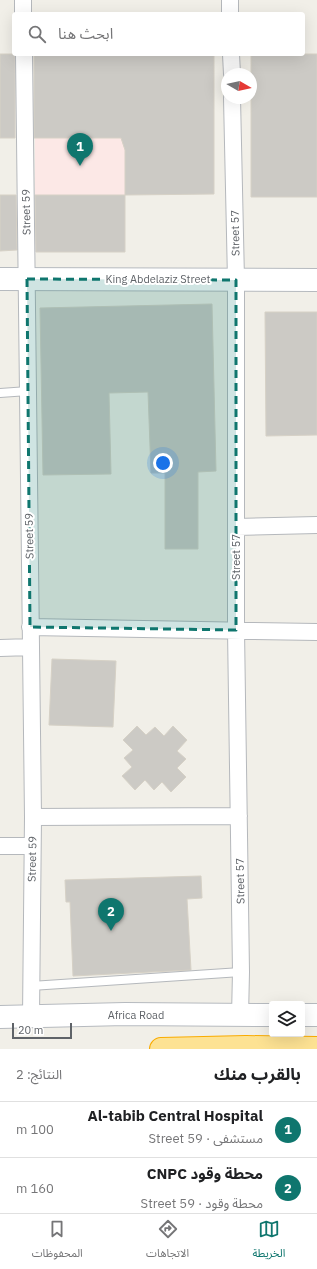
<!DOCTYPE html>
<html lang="ar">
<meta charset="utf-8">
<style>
:root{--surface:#fff;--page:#f6f6f6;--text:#202124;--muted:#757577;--line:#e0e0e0;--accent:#0f766e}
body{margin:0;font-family:"IBM Plex Sans","Noto Sans Arabic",sans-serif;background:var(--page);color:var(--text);direction:rtl}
.controls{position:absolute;right:12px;bottom:12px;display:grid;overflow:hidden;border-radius:4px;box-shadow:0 4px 16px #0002}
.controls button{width:36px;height:36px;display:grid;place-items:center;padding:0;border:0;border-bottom:1px solid var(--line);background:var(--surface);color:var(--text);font:20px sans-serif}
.compass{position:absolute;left:221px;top:68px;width:36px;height:36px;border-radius:50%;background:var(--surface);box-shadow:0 4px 16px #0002;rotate:99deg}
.scale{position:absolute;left:12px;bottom:10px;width:60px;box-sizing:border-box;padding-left:4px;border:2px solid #5f6368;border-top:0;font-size:11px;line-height:14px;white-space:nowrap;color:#5f6368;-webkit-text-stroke:3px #fff;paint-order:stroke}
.you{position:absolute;left:163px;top:463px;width:14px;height:14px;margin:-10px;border:3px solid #fff;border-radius:50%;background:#1a73e8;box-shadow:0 0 0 6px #1a73e833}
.badge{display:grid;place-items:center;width:26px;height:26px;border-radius:50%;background:var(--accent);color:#fff;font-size:13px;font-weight:700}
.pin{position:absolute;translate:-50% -33px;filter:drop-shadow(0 1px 2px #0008)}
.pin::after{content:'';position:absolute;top:21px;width:14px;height:12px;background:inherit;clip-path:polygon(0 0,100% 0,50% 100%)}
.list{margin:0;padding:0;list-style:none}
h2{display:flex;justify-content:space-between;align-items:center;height:52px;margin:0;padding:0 16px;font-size:17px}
h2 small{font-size:13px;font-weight:400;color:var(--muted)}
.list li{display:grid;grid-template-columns:26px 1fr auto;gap:12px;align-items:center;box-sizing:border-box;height:56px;padding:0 16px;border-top:1px solid var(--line)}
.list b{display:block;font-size:15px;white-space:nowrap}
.list p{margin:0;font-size:13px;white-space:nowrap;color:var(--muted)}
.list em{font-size:13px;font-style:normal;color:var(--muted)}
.icon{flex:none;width:22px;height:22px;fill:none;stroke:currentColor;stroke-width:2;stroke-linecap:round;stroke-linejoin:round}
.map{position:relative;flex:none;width:317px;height:1049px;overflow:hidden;direction:ltr}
.search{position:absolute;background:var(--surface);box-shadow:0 4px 16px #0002;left:12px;right:12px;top:12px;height:44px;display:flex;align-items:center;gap:10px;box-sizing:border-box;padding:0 14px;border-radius:4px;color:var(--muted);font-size:15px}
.sheet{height:164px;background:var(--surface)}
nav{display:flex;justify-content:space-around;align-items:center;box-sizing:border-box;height:56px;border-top:1px solid var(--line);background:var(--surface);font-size:11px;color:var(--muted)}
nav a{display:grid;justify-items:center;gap:2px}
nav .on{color:var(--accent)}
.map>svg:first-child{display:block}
</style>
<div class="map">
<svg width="317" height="1049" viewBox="0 0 317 1049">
<rect width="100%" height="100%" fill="#f1efe8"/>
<path fill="#fce8e6" d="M35,138H125V195H35Z"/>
<path fill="#cccac5" stroke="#d6d1c6" d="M0,54H15V138H0Z
M34,54H214V194L125,195V150L121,138H34Z
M251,54H317V197H251Z
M0,195H16L17,250L0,251Z
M35,195H125V252H36Z
M212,304L216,471L198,472V549H165V473H151L148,392L109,393L111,474L43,475L40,308Z
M265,312H317V435L266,436Z
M52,659L116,661L113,727L49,725Z
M137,726L146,735L155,727L164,736L173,726L187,740L177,751L186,759L177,768L186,777L171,792L162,782L154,790L145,780L135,790L122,776L132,767L124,758L133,750L123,740Z
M201,876L202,898L187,899L191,970L73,976L70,902H66L65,880Z"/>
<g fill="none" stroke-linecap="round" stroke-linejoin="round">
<g stroke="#b5b8bc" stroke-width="10">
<path id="lane" d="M0,393L28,391
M31,986L241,972"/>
</g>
<g stroke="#b5b8bc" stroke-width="18">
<path id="street" d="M23,0V14
M230,0V14
M24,54L33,817L31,1017
M231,54L232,74
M232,98L236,280V630L241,972L240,1016
M236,527L317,525
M30,627L317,632
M0,648L31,647
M33,817L239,816
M0,846H32"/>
</g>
<g stroke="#b6babf" stroke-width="24">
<path id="secondary" d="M0,279L317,280
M302,1015H317
M0,1017L125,1014L272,1015"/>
</g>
<g stroke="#f9ab00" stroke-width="24">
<path id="highway" d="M161,1049L246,1047L317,1048"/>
</g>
<use href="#lane" stroke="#fff" stroke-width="8"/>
<use href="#street" stroke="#fff" stroke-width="16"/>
<use href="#secondary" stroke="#fff" stroke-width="22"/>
<use href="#highway" stroke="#fde293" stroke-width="22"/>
</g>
<path fill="#0f766e" fill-opacity="0.2" stroke="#0f766e" stroke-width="3" stroke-dasharray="8 5" stroke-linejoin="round" d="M27,279L236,280V630L30,627Z"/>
<g text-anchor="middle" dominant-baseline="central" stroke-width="4" stroke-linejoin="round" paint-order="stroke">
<g font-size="11" fill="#5f6368" stroke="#fff">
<text transform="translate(26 212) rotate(-91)">Street 59</text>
<text transform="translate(235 233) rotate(-91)">Street 57</text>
<text x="158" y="279">King Abdelaziz Street</text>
<text transform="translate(29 536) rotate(-91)">Street 59</text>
<text transform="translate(236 557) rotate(-90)">Street 57</text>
<text transform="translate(32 859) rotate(-89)">Street 59</text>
<text transform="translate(240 881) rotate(-91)">Street 57</text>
<text x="136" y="1015">Africa Road</text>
</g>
</g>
</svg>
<div class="controls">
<button><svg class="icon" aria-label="layers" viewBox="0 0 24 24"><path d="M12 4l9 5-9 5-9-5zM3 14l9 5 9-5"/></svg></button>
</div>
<svg class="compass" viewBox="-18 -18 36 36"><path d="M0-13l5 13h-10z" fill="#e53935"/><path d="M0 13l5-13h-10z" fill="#757577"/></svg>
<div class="scale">20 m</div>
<div class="you"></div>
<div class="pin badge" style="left:80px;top:166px">1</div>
<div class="pin badge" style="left:111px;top:931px">2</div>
<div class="search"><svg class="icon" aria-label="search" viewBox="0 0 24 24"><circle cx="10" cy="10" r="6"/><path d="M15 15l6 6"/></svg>ابحث هنا</div>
</div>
<section class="sheet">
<h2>بالقرب منك<small>النتائج: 2</small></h2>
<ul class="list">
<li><span class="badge">1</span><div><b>Al-tabib Central Hospital</b><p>مستشفى · Street 59</p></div><em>100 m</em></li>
<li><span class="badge">2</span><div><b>محطة وقود CNPC</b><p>محطة وقود · Street 59</p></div><em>160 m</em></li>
</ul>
</section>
<nav>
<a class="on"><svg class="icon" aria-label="map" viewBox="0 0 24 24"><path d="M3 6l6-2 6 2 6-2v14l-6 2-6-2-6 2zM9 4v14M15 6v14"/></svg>الخريطة</a>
<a><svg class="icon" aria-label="directions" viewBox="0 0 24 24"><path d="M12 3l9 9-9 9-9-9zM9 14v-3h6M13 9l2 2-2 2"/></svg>الاتجاهات</a>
<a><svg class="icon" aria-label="saved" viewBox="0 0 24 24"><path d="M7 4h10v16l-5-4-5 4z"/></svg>المحفوظات</a>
</nav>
